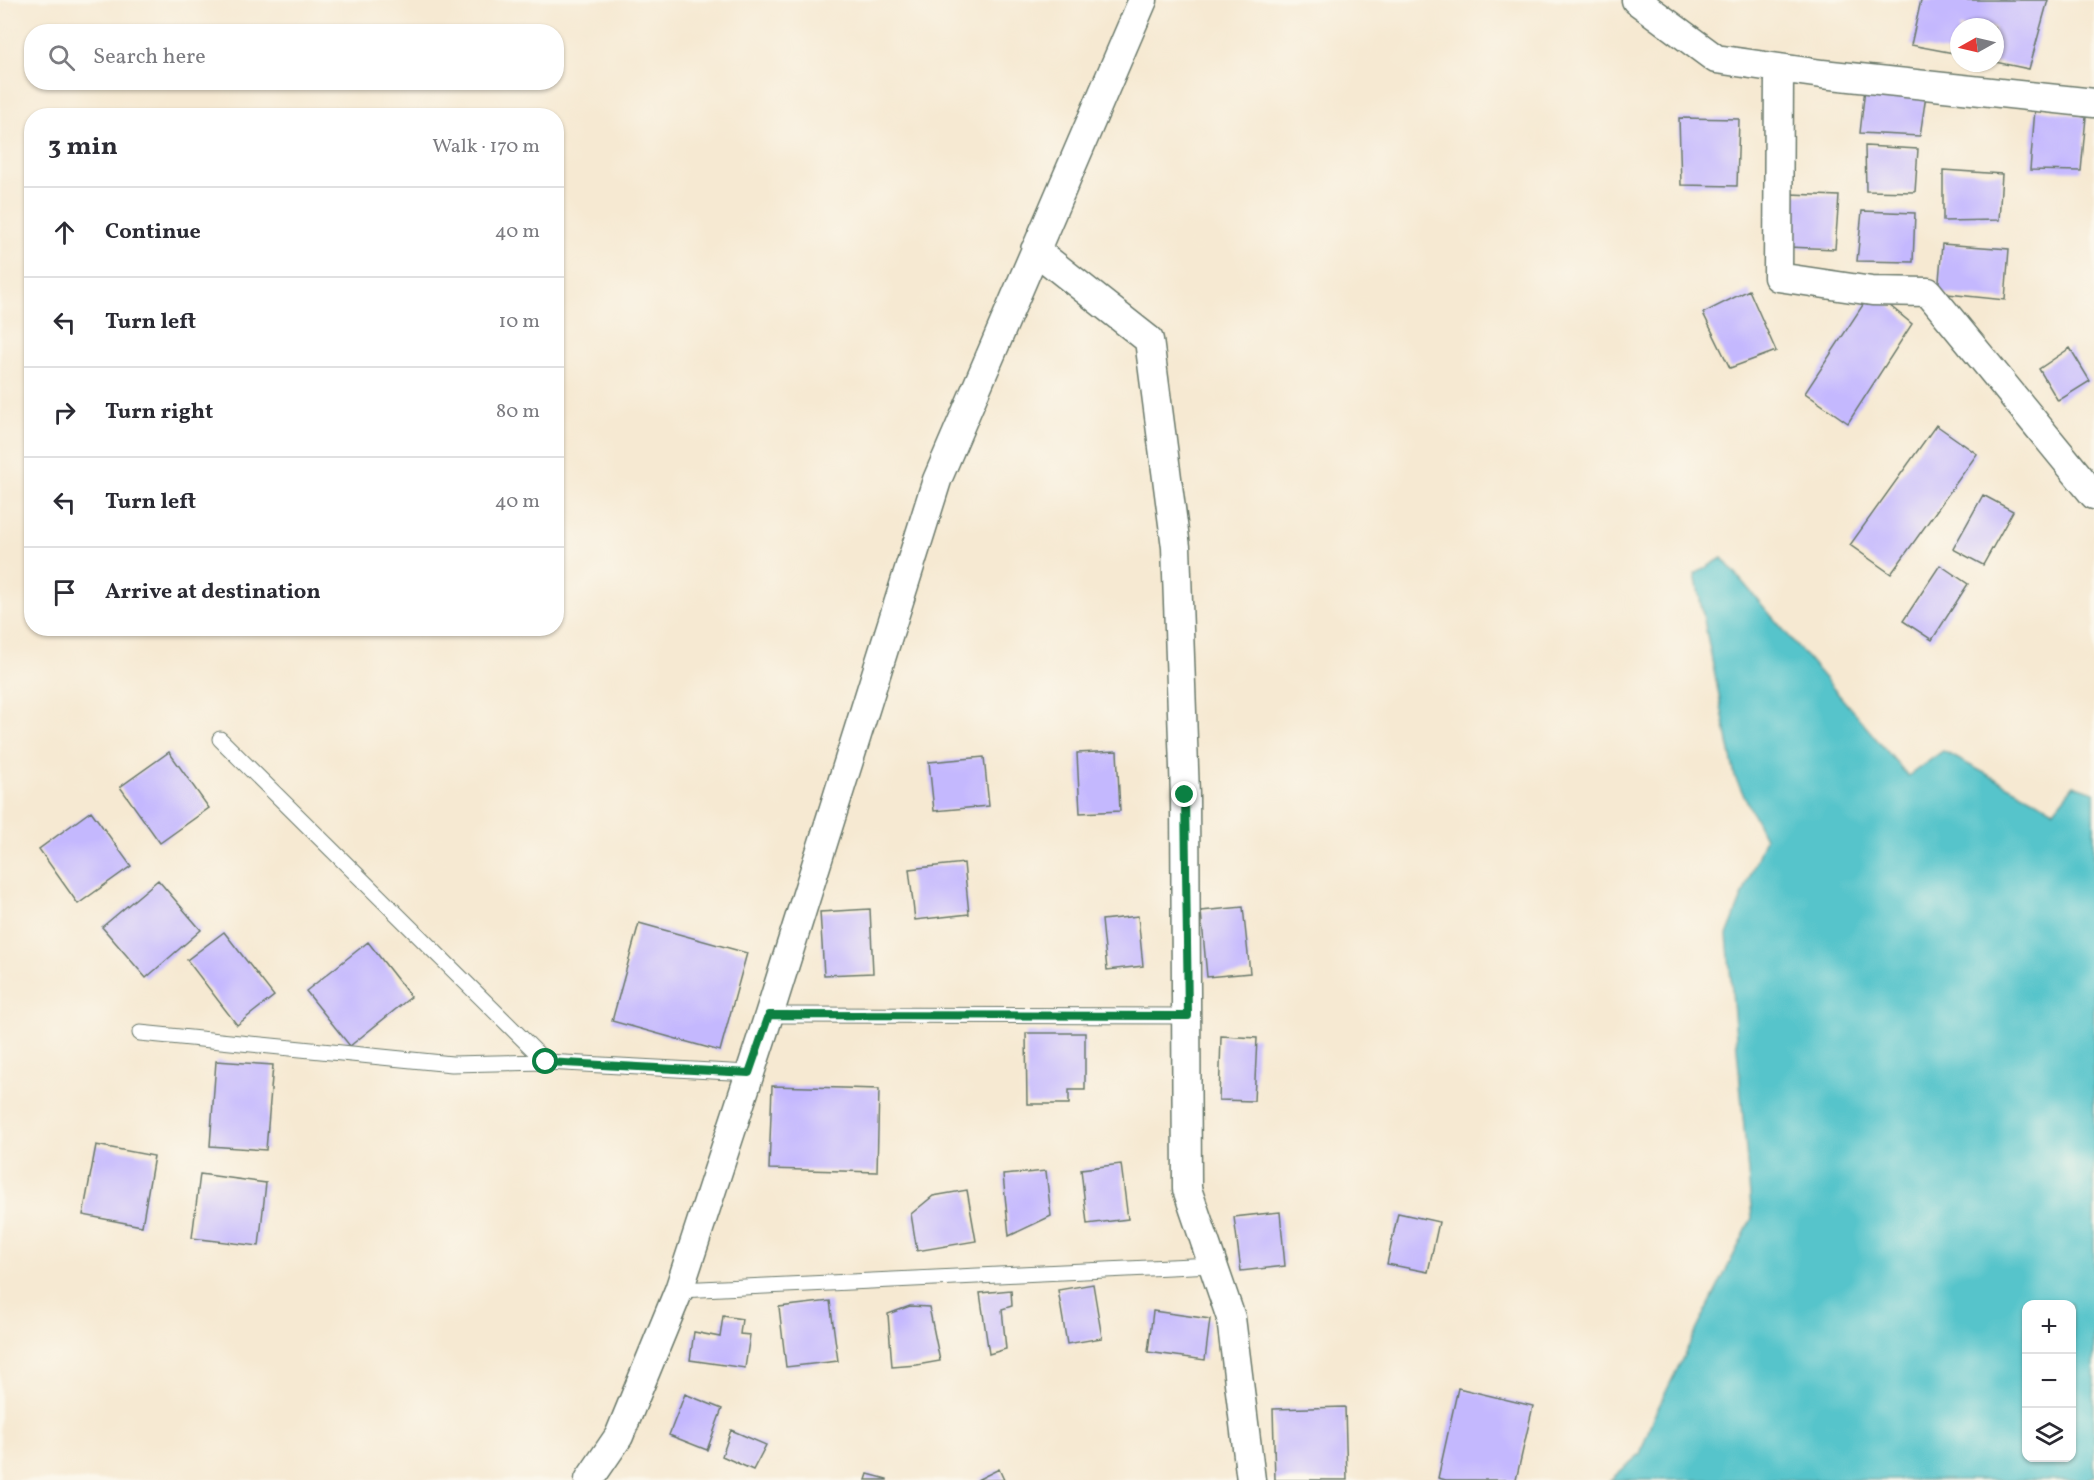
<!DOCTYPE html>
<meta charset="utf-8">
<style>
:root{--surface:#fff;--page:#f7f7f7;--text:#2b2b33;--muted:#7c7c81;--line:#e1e1e2}
body{margin:0;font-family:Vollkorn,serif;background:var(--page);color:var(--text)}
.controls{position:absolute;right:18px;bottom:18px;display:grid;overflow:hidden;border-radius:12px;box-shadow:0 2px 4px #0004}
.controls button{width:54px;height:54px;display:grid;place-items:center;padding:0;border:0;border-bottom:2px solid var(--line);background:var(--surface);color:var(--text);font:30px sans-serif}
.compass{position:absolute;left:1950px;top:18px;width:54px;height:54px;border-radius:50%;background:var(--surface);box-shadow:0 2px 4px #0004;rotate:262deg}
.stop{position:absolute;width:18px;height:18px;margin:-14px;border:4px solid #0b8043;border-radius:50%;background:#fff}
.stop.end{background:#0b8043;border-color:#fff;box-shadow:0 2px 6px #0008}
.list{margin:0;padding:0;list-style:none}
h2{display:flex;justify-content:space-between;align-items:center;height:78px;margin:0;padding:0 24px;font-size:26px}
h2 small{font-size:20px;font-weight:400;color:var(--muted)}
.list li{display:grid;grid-template-columns:39px 1fr auto;gap:18px;align-items:center;box-sizing:border-box;height:90px;padding:0 24px;border-top:2px solid var(--line)}
.list b{display:block;font-size:22px;white-space:nowrap}
.list em{font-size:20px;font-style:normal;color:var(--muted)}
.icon{flex:none;width:33px;height:33px;fill:none;stroke:currentColor;stroke-width:2;stroke-linecap:round;stroke-linejoin:round}
.map{position:relative;flex:none;width:2094px;height:1480px;overflow:hidden}
.search{position:absolute;background:var(--surface);box-shadow:0 2px 4px #0004;left:24px;top:24px;width:540px;height:66px;display:flex;align-items:center;gap:15px;box-sizing:border-box;padding:0 21px;border-radius:24px;color:var(--muted);font-size:22px}
.panel{position:absolute;background:var(--surface);box-shadow:0 2px 4px #0004;left:24px;top:108px;width:540px;height:528px;border-radius:24px}
.map>svg:first-child{display:block}
</style>
<div class="map">
<svg width="2094" height="1480" viewBox="0 0 2094 1480">
<rect width="100%" height="100%" fill="#fbf7ec"/>
<filter id="ink" filterUnits="userSpaceOnUse"><feTurbulence type="fractalNoise" baseFrequency=".0167" numOctaves="2"/><feDisplacementMap in="SourceGraphic" scale="12" xChannelSelector="R" yChannelSelector="G"/><feConvolveMatrix kernelMatrix="1 2 1 2 8 2 1 2 1" color-interpolation-filters="sRGB"/></filter>
<filter id="wash" filterUnits="userSpaceOnUse"><feTurbulence type="fractalNoise" baseFrequency=".008" numOctaves="4" result="noise"/><feDisplacementMap in="SourceGraphic" scale="24" xChannelSelector="R" yChannelSelector="G"/><feGaussianBlur stdDeviation="1.35" result="paint"/><feColorMatrix in="noise" values="0 0 0 0 0 0 0 0 0 0 0 0 0 0 0 0 0 1.4 0 .05"/><feComposite in="paint" operator="in"/></filter>
<g filter="url(#wash)">
<rect width="100%" height="100%" fill="#f6e9d2"/>
<path fill="#56c4cb" stroke="#3a8080" stroke-width="1.5" fill-rule="evenodd" d="M1722,558L1908,776L1943,751L2054,810L2074,785L2094,792V1476L2086,1480H1610L1640,1454L1653,1418L1752,1218L1727,935L1765,838L1735,777L1695,574ZM2026,1304H2072V1458H2026Z"/>
<g id="blocks">
<path fill="#c4b8fe" d="M1921,0H2048L2029,69L1995,62V27H1959V54L1911,45Z
M1865,88L1926,95L1920,136L1860,133Z
M2035,109L2086,117L2081,171L2030,170Z
M1679,118L1739,119L1737,186L1681,185Z
M1865,146L1918,149L1915,192L1866,191Z
M1943,170L2002,174L1999,220L1943,221Z
M1791,194L1839,196L1835,249L1788,247Z
M1862,211L1915,213L1913,262L1857,261Z
M1942,244L2009,249L2005,300L1938,293Z
M1749,290L1776,351L1730,368L1703,313Z
M1872,291L1912,324L1848,423L1805,393Z
M2070,348L2090,381L2058,401L2039,369Z
M1936,425L1977,454L1891,574L1850,545Z
M1983,495L2013,511L1983,565L1953,549Z
M1940,565L1968,584L1932,640L1903,621Z
M1117,751L1120,811L1080,813L1077,753Z
M169,752L209,808L160,843L120,787Z
M984,757L989,806L934,811L929,762Z
M91,811L131,866L78,904L39,849Z
M964,863L969,914L915,920L909,869Z
M158,880L201,930L146,978L102,927Z
M1243,907L1250,973L1207,977L1201,911Z
M870,909L873,973L824,975L820,912Z
M1138,916L1143,966L1107,970L1102,920Z
M639,923L747,953L720,1051L612,1021Z
M224,932L274,996L237,1025L187,960Z
M368,942L411,997L350,1046L306,991Z
M1026,1033H1085V1090H1069V1104H1027Z
M1221,1036L1257,1038L1254,1101L1219,1100Z
M216,1061L273,1065L266,1150L210,1146Z
M772,1086L879,1089L877,1172L769,1169Z
M96,1145L154,1156L142,1226L83,1215Z
M1121,1164L1128,1219L1087,1224L1081,1169Z
M1046,1171L1051,1216L1009,1236L1003,1175Z
M200,1174L266,1183L259,1246L192,1238Z
M967,1190L976,1241L917,1251L911,1214L933,1196Z
M1280,1212L1285,1266L1241,1271L1234,1217Z
M1398,1213L1439,1222L1428,1272L1387,1264Z
M1093,1284L1102,1338L1067,1344L1058,1290Z
M1011,1290L1012,1306L1002,1309L1006,1349L989,1354L980,1293Z
M830,1301L838,1361L786,1367L779,1307Z
M910,1306L929,1307L940,1361L917,1365L892,1367L888,1314Z
M1153,1311L1210,1319L1205,1360L1148,1352Z
M723,1316L742,1319L740,1334L750,1335L745,1368L690,1360L694,1332L720,1337Z
M1458,1388L1533,1406L1516,1480H1446L1438,1478Z
M685,1394L722,1409L707,1450L669,1435Z
M1345,1407L1347,1480H1275L1273,1409Z
M731,1430L766,1445L753,1470L722,1456Z
M999,1469L1004,1480H977Z
M868,1474L887,1479V1480H866Z"/>
</g>
</g>
<g filter="url(#ink)">
<use href="#blocks" fill-opacity="0" stroke="#6a796b" stroke-width="1.5"/>
<g fill="none" stroke-linecap="round" stroke-linejoin="round">
<g stroke="#6a796b" stroke-width="17">
<path id="service" d="M220,739L546,1062
M769,1015L1188,1016
M140,1033L452,1064L546,1062L749,1073
M679,1290L1213,1265"/>
</g>
<g stroke="#6a796b" stroke-width="31">
<path id="minor" d="M1636,0L1716,59L1822,74L2094,103
M1779,68L1778,277L1872,291L1928,292L2094,495
M1035,250L1149,340L1176,547L1185,795L1187,1189L1231,1318L1251,1480
M589,1480L619,1436L679,1290L769,1015L937,480L1143,0"/>
</g>
<use href="#service" stroke="#fff" stroke-width="15"/>
<use href="#minor" stroke="#fff" stroke-width="28"/>
</g>
</g>
<g fill="none" stroke-linecap="round" stroke-linejoin="round" filter="url(#ink)">
<path stroke="#0b8043" stroke-width="8" d="M546,1062L749,1073L769,1015L1188,1016L1185,795"/>
</g>
</svg>
<div class="controls">
<button>+</button>
<button>−</button>
<button><svg class="icon" aria-label="layers" viewBox="0 0 24 24"><path d="M12 4l9 5-9 5-9-5zM3 14l9 5 9-5"/></svg></button>
</div>
<svg class="compass" viewBox="-18 -18 36 36"><path d="M0-13l5 13h-10z" fill="#e53935"/><path d="M0 13l5-13h-10z" fill="#7c7c81"/></svg>
<div class="stop" style="left:546px;top:1062px"></div>
<div class="stop end" style="left:1185px;top:795px"></div>
<div class="search"><svg class="icon" aria-label="search" viewBox="0 0 24 24"><circle cx="10" cy="10" r="6"/><path d="M15 15l6 6"/></svg>Search here</div>
<section class="panel">
<h2>3 min<small>Walk · 170 m</small></h2>
<ul class="list">
<li><svg class="icon" aria-label="ahead" viewBox="0 0 24 24"><path d="M12 20V5M6 11l6-6 6 6"/></svg><div><b>Continue</b></div><em>40 m</em></li>
<li><svg class="icon" aria-label="left" viewBox="0 0 24 24"><path d="M17 20v-9H6M10 6l-5 5 5 5"/></svg><div><b>Turn left</b></div><em>10 m</em></li>
<li><svg class="icon" aria-label="right" viewBox="0 0 24 24"><path d="M7 20v-9h11M14 6l5 5-5 5"/></svg><div><b>Turn right</b></div><em>80 m</em></li>
<li><svg class="icon" aria-label="left" viewBox="0 0 24 24"><path d="M17 20v-9H6M10 6l-5 5 5 5"/></svg><div><b>Turn left</b></div><em>40 m</em></li>
<li><svg class="icon" aria-label="arrive" viewBox="0 0 24 24"><path d="M6 21V4h12l-3 4 3 4H6"/></svg><div><b>Arrive at destination</b></div></li>
</ul>
</section>
</div>
